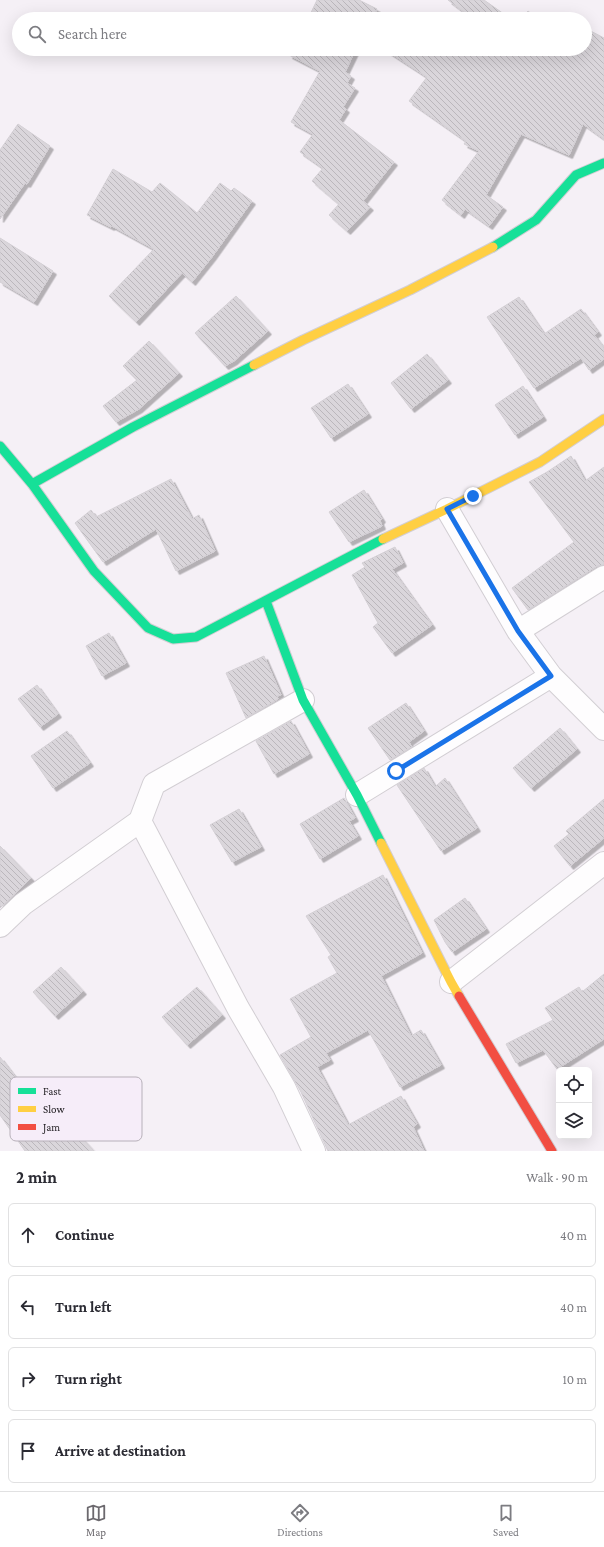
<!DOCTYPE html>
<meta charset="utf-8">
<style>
:root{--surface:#fff;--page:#f7f7f7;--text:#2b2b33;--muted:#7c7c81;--line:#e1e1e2;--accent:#6c696e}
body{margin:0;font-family:"Crimson Pro",serif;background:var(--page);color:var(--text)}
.controls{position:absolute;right:12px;bottom:12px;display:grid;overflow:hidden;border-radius:6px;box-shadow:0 4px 16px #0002}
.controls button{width:36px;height:36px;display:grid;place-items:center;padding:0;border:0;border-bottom:1px solid var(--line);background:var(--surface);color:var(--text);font:20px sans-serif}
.stop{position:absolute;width:12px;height:12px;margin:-9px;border:3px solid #1a73e8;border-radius:50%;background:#fff}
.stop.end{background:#1a73e8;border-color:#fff;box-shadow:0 1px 4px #0008}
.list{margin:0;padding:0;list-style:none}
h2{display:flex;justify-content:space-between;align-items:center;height:52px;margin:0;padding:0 16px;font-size:17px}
h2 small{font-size:13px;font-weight:400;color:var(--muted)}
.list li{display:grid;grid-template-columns:26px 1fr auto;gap:12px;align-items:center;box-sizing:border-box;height:64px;margin:0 8px 8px;padding:0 8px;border:1px solid var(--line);border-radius:6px}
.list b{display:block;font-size:15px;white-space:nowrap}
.list em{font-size:13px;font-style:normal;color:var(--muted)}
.icon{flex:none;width:22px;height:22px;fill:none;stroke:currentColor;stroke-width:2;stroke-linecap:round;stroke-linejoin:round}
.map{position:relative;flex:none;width:604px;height:1151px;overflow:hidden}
.search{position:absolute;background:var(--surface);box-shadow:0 4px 16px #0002;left:12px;right:12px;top:12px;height:44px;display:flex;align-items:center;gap:10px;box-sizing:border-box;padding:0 14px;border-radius:22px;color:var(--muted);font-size:15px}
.sheet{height:340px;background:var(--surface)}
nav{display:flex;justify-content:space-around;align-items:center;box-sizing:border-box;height:56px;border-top:1px solid var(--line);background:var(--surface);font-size:11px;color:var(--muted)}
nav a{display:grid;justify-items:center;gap:2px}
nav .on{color:var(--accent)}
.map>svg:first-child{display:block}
</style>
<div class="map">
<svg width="604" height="1151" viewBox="0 0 604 1151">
<defs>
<pattern id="building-back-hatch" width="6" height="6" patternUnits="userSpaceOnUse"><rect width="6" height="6" fill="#dad6db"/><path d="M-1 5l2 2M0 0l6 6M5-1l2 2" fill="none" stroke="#bbb7bc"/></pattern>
<filter id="shadow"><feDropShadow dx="3.5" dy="3.5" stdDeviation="0" flood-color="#0004"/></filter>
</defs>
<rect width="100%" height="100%" fill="#f5f0f6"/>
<path fill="url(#building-back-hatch)" stroke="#d4d0d5" filter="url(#shadow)" d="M317,0H359L377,9L372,19H308Z
M448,0H484L511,19H473Z
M528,11L538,19H522Z
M585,28L604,38V139L583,124L569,155L521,134L486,195L503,207L489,226L465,209L461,215L442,200L479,151L464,144L466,141L409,101L427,77L384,49H585Z
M292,49H356L345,72L351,76L347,83L355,88L343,107L346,109L339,120L394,162L363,201L370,207L347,231L329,215L339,204L312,181L323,168L300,152L313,134L291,122L320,71L289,55Z
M18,124L50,146L27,184L25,183L0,219V150Z
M113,169L152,192L160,183L197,213L220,183L231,191L234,188L252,201L212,257L192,282L182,273L136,322L109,296L154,249L112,226L111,227L87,215Z
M0,238L53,271L34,302L0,282Z
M236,296L268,331L234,361L225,366L195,333Z
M519,297L544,334L581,309L598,332L594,335L604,348V359L589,370L581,358L534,388L487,317Z
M149,341L179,373L139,409L116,422L103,406L137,380L123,366Z
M427,354L448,380L411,409L391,383Z
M348,384L368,414L331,438L311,408Z
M523,386L543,417L515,435L495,405Z
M571,456L585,481L604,467V565L597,566L528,610L512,588L574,542L529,482L547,472Z
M171,479L192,519L199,515L215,551L176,571L156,529L103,562L75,523L91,510L96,517Z
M364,490L382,519L380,521L382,526L349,542L329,512Z
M395,547L403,563L392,569L432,625L392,653L373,627L378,623L352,575L365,567L362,563Z
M109,633L126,663L102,676L86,646Z
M264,656L281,695L277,696L278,699L246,718L226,673Z
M37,685L58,714L40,727L18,699Z
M406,703L424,731L409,742L412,747L390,760L368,728Z
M291,721L309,754L274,774L256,741Z
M560,728L577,749L531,788L513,768Z
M67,731L90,763L53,788L31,756Z
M424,768L435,787L445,778L477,828L441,851L397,785Z
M344,798L355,818L349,821L358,836L320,859L300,824Z
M604,799V838L570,866L554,846L569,834L566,831Z
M239,809L261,847L232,862L210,825Z
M0,846L31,878L0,908Z
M383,875L422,953L381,976L411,1036L421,1030L441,1065L400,1087L368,1030L326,1053L330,1060L317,1067L348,1125L401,1096L417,1124L413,1127L424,1151H328L301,1092L280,1055L311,1037L290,999L337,973L328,957L331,955L306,916Z
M465,898L486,929L452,952L445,942L434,920Z
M61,967L83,991L55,1016L33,992Z
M604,974V1039L557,1069L543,1050L516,1063L506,1044L553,1020L545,1008L579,987L582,992Z
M197,987L222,1015L187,1045L162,1017Z
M0,1057L47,1118L65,1103L87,1130L80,1136L94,1151H25L0,1115Z"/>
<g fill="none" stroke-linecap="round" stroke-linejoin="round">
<g stroke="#d2ced3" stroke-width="24">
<path id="street" d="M447,509L518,631L551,676L604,729
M518,631L604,577
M357,795L551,676
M140,821L238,1008L284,1087L314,1151
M0,926L23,904L140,821L154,784L303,700
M451,982L604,863"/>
</g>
<g stroke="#d2ced3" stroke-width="11">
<path id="fast" d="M493,247L536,220L576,175L604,163
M0,446L32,484L94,571L148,628L173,639L196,637L383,539
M32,484L133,427L254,365
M266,601L303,700L357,795L381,843"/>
</g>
<g stroke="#d2ced3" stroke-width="11">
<path id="slow" d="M254,365L303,340L410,290L493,247
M383,539L447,509L540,462L604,419
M381,843L451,982L459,996"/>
</g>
<g stroke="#d2ced3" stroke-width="11">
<path id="jam" d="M459,996L552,1151"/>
</g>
<use href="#street" stroke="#fefdfe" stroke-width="22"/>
<use href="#fast" stroke="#16e098" stroke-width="9"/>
<use href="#slow" stroke="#ffcf43" stroke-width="9"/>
<use href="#jam" stroke="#f24e42" stroke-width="9"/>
</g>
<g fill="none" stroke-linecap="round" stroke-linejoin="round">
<path stroke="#1a73e8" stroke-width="5" d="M396,771L551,676L518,631L447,509L473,496"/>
</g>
<rect x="10" y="1077" width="132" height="64" rx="6" fill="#f6edf9" stroke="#b7b0b9" stroke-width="1"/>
<rect x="18" y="1088" width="18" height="6" fill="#16e098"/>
<rect x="18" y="1106" width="18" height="6" fill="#ffcf43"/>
<rect x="18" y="1124" width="18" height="6" fill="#f24e42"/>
<g font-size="11" fill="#232024">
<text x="43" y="1095">Fast</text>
<text x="43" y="1113">Slow</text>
<text x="43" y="1131">Jam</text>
</g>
</svg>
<div class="controls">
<button><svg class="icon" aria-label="locate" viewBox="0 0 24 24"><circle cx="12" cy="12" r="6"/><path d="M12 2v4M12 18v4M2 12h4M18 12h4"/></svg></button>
<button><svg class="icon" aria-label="layers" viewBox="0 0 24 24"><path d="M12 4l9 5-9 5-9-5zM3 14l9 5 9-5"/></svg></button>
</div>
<div class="stop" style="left:396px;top:771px"></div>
<div class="stop end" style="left:473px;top:496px"></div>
<div class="search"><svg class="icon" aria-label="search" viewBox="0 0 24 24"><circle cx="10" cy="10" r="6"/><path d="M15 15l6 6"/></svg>Search here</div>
</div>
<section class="sheet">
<h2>2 min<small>Walk · 90 m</small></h2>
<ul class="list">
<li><svg class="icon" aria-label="ahead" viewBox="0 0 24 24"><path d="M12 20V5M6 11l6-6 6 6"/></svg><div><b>Continue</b></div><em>40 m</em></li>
<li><svg class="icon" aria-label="left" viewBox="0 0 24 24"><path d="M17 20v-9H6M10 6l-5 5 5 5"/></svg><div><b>Turn left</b></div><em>40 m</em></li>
<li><svg class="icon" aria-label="right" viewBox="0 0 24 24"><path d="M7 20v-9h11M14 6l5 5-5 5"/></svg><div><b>Turn right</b></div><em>10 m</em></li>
<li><svg class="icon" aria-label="arrive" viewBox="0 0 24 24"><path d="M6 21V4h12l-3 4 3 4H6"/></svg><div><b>Arrive at destination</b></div></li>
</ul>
</section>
<nav>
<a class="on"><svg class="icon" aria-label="map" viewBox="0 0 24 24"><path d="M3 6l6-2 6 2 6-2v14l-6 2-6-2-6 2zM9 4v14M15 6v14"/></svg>Map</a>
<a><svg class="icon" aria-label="directions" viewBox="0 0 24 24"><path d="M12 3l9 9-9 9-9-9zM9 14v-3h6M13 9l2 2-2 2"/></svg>Directions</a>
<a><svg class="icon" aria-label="saved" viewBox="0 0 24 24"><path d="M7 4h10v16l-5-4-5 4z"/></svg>Saved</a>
</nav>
